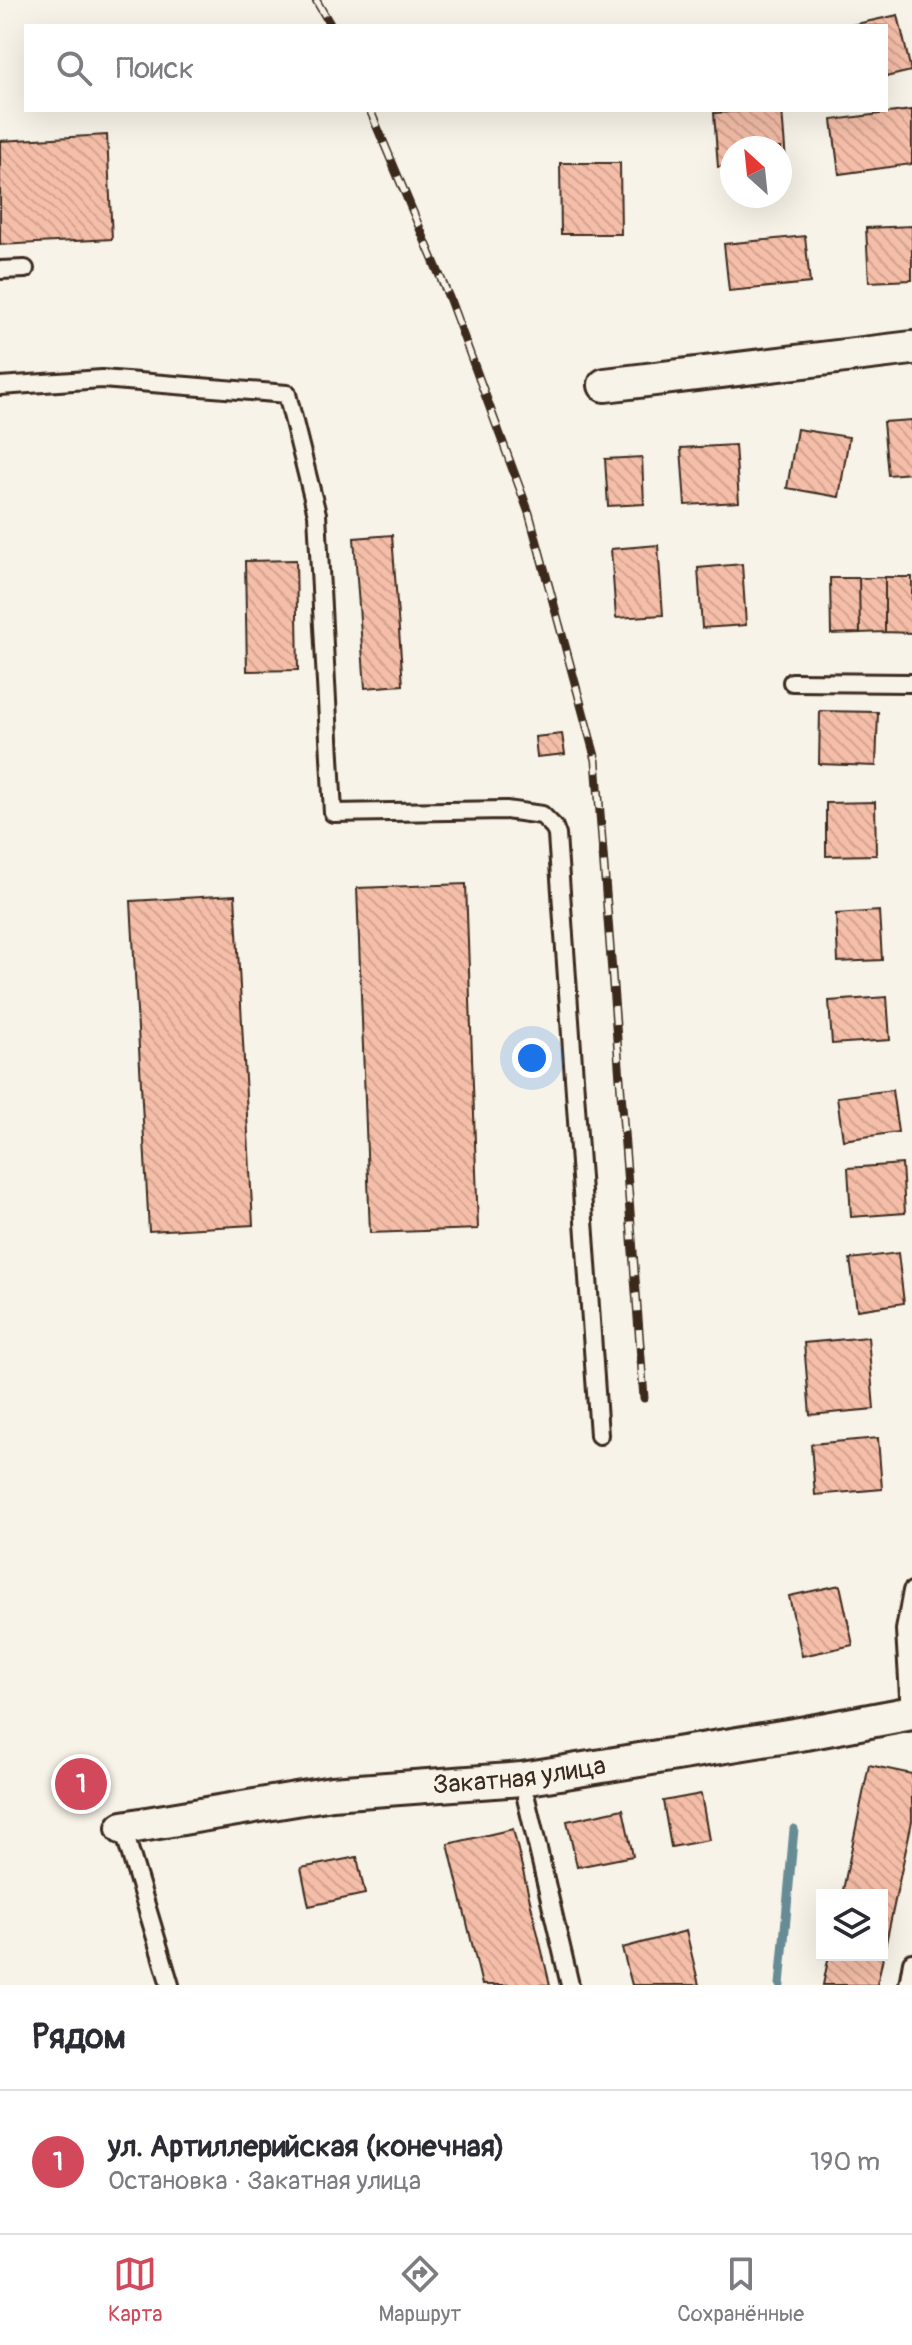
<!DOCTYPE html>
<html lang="ru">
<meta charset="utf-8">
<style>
:root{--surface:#fff;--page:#f2f2f3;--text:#2b2b33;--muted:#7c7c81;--line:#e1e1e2;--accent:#d1495b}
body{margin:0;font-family:Pangolin,sans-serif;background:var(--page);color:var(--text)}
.controls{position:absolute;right:24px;bottom:24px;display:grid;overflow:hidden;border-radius:0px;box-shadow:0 8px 32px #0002}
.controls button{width:72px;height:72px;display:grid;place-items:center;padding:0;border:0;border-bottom:2px solid var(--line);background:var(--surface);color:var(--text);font:40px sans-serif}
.compass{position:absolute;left:720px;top:136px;width:72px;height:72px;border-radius:50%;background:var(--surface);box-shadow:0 8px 32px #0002;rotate:333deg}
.you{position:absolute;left:532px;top:1058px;width:28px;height:28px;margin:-20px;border:6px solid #fff;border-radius:50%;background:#1a73e8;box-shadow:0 0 0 12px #1a73e833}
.badge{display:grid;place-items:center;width:52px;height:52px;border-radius:50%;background:var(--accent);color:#fff;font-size:26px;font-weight:700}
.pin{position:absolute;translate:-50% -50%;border:4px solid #fff;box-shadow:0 2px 8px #0006}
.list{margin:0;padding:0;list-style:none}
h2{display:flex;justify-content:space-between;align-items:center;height:104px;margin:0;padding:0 32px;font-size:34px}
h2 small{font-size:26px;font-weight:400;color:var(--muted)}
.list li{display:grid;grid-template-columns:52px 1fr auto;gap:24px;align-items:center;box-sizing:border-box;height:144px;padding:0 32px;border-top:2px solid var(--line)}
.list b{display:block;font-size:30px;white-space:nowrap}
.list p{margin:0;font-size:26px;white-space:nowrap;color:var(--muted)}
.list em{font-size:26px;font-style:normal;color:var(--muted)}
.icon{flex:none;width:44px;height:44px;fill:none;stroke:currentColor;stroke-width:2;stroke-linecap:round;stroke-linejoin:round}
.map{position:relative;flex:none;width:912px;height:1985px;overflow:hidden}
.search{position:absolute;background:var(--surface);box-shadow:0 8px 32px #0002;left:24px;right:24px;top:24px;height:88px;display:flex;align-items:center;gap:20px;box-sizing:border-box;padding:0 28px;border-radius:0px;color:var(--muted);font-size:30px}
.sheet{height:248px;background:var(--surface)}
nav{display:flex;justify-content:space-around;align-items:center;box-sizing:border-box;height:112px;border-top:2px solid var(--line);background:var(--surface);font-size:22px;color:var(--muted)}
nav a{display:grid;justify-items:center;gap:4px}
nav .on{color:var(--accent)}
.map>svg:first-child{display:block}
</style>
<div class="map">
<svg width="912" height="1985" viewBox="0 0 912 1985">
<defs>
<pattern id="building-back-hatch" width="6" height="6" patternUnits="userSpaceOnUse" patternTransform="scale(2)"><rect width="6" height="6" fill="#f5bea8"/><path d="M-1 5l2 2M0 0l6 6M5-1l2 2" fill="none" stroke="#d3a390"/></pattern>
</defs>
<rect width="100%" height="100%" fill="#f7f3e8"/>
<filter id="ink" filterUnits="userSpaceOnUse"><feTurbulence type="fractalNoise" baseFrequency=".0125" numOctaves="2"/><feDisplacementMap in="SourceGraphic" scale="16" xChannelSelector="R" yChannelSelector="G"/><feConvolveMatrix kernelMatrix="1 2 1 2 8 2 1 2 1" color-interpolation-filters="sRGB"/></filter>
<g filter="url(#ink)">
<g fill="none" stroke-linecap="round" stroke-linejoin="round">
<path stroke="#678c95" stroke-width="9" d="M780,1985L794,1829"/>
</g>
<path fill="url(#building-back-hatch)" stroke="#3b2a1e" stroke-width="2" d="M898,15L911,71L886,77V26H847Z
M760,110H782L786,162H780V148H732V166L718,167L714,113Z
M912,110V164L839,174L832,120Z
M107,135L112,239L0,245V141Z
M560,163H620L621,234H561Z
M912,226V280L869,282L866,228Z
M805,236L810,283L729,291L724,244Z
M912,420V473L888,475L883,422Z
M797,429L849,437L839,497L787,488Z
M735,445L739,502L685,505L681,448Z
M642,457L644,504L608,506L605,459Z
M392,535L403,685L365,688L354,538Z
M658,545L663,615L616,618L611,549Z
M296,560L298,670L247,671L245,561Z
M742,564L746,625L702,628L698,568Z
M885,577V632L860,633L859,578Z
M885,577H912V633L885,632Z
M830,578H859L860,633L831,634Z
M820,711L878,712L876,766L819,764Z
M562,734L565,754L537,757L535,737Z
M875,802L876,855L826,856V803Z
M466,884L478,1229L370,1233L357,888Z
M235,895L253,1225L149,1231L131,901Z
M879,911L882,960L838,962L836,914Z
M887,997L890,1040L832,1044L829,1001Z
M892,1090L898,1132L843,1140L837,1097Z
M902,1164L905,1213L851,1217L848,1168Z
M898,1253L904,1303L857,1310L850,1259Z
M868,1337L874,1409L810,1415L804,1343Z
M878,1438L882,1489L815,1495L811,1444Z
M840,1585L853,1645L802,1656L789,1596Z
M869,1765L912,1774V1821L877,1985H823L829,1955H882V1895H842Z
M701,1794L709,1840L671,1847L663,1801Z
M623,1809L633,1856L577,1867L567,1821Z
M513,1829L550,1985H482L448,1844Z
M357,1857L365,1894L309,1906L301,1868Z
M686,1931L699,1985H632L622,1948Z"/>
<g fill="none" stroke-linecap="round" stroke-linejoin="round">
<g stroke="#3b2a1e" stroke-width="22">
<path id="lane" d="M0,270L25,269
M0,386L102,379L287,394L317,514L333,813L506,810L542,815L554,827L557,835L599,1435
M792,682L912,683
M910,1713L905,1630L912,1591
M526,1798L570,1985
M123,1828L170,1985
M908,1985L912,1962"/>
</g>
<g stroke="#3b2a1e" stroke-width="38">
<g id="street">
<path d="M605,385L912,348"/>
<path id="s1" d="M123,1828L332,1793L522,1779L806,1733L912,1713"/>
</g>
</g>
<use href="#lane" stroke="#f7f3e8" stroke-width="16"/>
<use href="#street" stroke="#f7f3e8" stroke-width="32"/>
<g stroke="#3b2a1e" stroke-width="9">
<path id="rail" d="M316,0L331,26
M370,110L450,300L529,513L596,760L644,1398"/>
</g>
<use href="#rail" stroke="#f7f3e8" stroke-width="6" stroke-dasharray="18" stroke-linecap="butt"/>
</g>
</g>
<g text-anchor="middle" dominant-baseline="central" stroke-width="7" stroke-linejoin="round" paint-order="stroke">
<g font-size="26" fill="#3b2a1e" stroke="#f7f3e8">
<text stroke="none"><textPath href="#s1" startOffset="400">Закатная улица</textPath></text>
</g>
</g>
</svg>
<div class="controls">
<button><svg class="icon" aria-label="layers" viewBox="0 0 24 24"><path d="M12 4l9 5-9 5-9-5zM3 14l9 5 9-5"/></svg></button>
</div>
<svg class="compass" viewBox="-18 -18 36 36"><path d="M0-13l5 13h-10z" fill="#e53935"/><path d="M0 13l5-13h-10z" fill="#7c7c81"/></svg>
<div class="you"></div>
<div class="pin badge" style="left:81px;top:1784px">1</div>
<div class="search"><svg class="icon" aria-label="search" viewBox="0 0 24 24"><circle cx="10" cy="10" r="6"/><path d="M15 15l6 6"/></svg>Поиск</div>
</div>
<section class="sheet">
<h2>Рядом<small></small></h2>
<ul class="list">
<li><span class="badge">1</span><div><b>ул. Артиллерийская (конечная)</b><p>Остановка · Закатная улица</p></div><em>190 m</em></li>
</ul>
</section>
<nav>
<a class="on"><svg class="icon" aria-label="map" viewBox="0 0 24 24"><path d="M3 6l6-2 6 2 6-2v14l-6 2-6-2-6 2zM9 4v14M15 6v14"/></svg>Карта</a>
<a><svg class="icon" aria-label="directions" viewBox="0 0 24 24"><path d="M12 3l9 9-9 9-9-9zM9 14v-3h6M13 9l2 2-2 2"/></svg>Маршрут</a>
<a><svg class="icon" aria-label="saved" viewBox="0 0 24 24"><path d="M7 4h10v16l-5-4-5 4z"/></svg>Сохранённые</a>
</nav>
